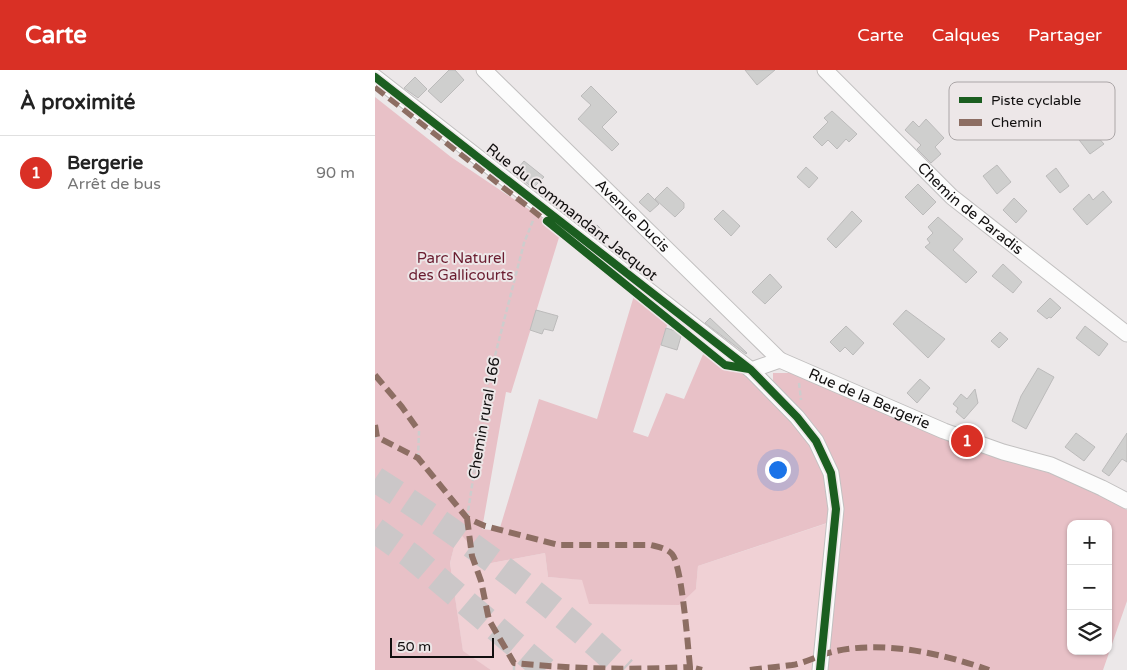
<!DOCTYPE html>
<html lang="fr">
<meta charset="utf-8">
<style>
:root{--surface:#fff;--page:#f2f2f2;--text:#222;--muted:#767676;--line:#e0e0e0;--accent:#d93025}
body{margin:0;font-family:"Varela Round",sans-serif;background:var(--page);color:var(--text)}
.controls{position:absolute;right:15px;bottom:15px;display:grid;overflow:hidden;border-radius:10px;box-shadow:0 1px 4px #0004}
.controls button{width:45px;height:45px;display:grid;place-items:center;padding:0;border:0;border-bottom:1px solid var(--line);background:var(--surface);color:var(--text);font:25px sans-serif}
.scale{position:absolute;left:15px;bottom:12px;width:104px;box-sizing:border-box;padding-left:5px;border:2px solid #110f0f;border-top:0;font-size:14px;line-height:18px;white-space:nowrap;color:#110f0f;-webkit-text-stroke:4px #ede7e8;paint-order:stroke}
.you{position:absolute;left:402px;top:399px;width:18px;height:18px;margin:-12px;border:4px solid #fff;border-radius:50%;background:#1a73e8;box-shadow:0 0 0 8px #1a73e833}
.badge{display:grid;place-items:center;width:32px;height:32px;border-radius:50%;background:var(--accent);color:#fff;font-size:16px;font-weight:700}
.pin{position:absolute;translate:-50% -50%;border:2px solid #fff;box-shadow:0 1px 5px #0006}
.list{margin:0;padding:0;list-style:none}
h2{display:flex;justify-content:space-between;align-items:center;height:65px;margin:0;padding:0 20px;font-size:21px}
h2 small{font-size:16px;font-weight:400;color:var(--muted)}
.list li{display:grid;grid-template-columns:32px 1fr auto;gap:15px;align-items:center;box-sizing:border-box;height:75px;padding:0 20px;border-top:1px solid var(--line)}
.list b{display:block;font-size:19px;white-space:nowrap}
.list p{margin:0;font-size:16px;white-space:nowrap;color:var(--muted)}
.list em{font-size:16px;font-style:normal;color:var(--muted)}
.icon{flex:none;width:28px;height:28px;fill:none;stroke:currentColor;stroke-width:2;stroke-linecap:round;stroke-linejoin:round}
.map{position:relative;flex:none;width:752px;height:600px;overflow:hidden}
header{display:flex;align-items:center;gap:30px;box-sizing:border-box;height:70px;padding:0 25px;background:var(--accent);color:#fff}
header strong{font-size:24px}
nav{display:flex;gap:28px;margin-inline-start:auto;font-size:18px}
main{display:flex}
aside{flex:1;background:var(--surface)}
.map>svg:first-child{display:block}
</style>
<header>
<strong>Carte</strong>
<nav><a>Carte</a><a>Calques</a><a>Partager</a></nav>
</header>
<main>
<aside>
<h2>À proximité<small></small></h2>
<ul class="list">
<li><span class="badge">1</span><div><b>Bergerie</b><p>Arrêt de bus</p></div><em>90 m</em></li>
</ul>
</aside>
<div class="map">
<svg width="752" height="600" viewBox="0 0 752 600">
<rect width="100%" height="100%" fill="#ece8e9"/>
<path fill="#f0d1d5" d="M456,452L450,600H116L88,582L75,493L83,460L111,494L170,483L173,507L321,519L323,496Z"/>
<path fill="#e8c1c7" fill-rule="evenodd" d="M0,27L76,87L186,161L136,323L131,322L107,459L124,461L164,329L222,349L261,219L295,246L258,362L273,367L291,323L309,329L332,275L398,327V303H424L571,368L706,414L752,440V531L728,600H450L455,452L323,496L321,519L304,535L214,534L207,510L173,507L170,483L111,494L83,461L75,493L88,581L116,600H0ZM696,454H733V581H696Z"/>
<path fill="#cfcfce" stroke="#bcbbbb" d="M74,0H80L89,10L66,33L53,21Z
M370,0H400L382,15Z
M40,7L52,19L43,28L29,18Z
M216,16L242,42L227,57L244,74L237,81L203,49L216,35L206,26Z
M457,41L482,64L474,72L471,69L462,79L453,70L447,76L438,67L453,52L449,48Z
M551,49L569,68L560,77L566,84L556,93L542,79L546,75L530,60L538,51L544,57Z
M710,53L729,74L715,84L698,62Z
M149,91L169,107L158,118L139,103Z
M622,95L636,112L622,124L608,106Z
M431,97L443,108L434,118L422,107Z
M681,98L694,116L685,123L671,106Z
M543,114L561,132L548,145L530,127Z
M292,117L309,133V138L300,147L280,129Z
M728,121L737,132L712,155L698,139L714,124L718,130Z
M273,123L284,134L275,142L264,132Z
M639,128L652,141L641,153L628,140Z
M348,140L365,156L356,166L339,149Z
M477,141L487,151L461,178L452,169Z
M563,147L588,169L578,180L602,202L591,213L550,177L555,173L552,169L558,163L553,157Z
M222,155L229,162L223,169L214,162Z
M628,194L647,212L638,223L617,206Z
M395,204L407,217L390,234L377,222Z
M675,228L686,238L676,248L674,247L672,249L662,241Z
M161,240L183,246L178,261L169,259L167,264L155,260Z
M531,240L570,269L553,288L518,254Z
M335,248L372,283L371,284L330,253Z
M471,256L489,273L478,285L470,277L465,282L455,272Z
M710,256L733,274L724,286L701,268Z
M291,258L307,263L302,280L286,275Z
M625,262L633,269L624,278L616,271Z
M663,298L679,307L651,359L637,351L646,326Z
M545,309L555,318L542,333L532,323Z
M600,319L603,333L589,349L581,342L583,338L578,334L586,324L592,329Z
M701,363L720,377L709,391L690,377Z
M752,363V392L747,389L734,406L727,401Z"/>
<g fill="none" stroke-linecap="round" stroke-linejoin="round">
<path stroke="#cbc7c8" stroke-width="26" stroke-dasharray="26 13" stroke-linecap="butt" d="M0,409C88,466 173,529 249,600
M0,460L36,486L170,600"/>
<g stroke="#c2c0c0" stroke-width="17">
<g id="minor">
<path id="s1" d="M109,0L405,290"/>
<path id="s2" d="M450,0L577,127L752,264"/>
<path d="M0,7L376,300L422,347L441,371L456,403L461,439L445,600"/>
<path id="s3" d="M376,300L405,290L569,361L628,382L676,395L727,418L752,431"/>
</g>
</g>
<path stroke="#cdcdcd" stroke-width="2.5" stroke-dasharray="5 2.5" stroke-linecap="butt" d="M424,313L426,330
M0,367H2
M43,388L44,361
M92,448L113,313L149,173L159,148
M139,600V593"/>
<use href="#minor" stroke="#fcfcfc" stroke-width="15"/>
<path stroke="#8d6e63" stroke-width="6" stroke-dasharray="12 6" stroke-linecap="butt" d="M0,17L174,153
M0,305L27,337L44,361
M0,355L2,367L43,388L92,448L110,456L184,475H276C284,477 291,478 297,484C307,495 313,578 315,597L327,600
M92,448L97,486L106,511L114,550L139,593C198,599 256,600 315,597V600
M375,600C389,598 403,597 417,595C429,593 441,587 453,583C504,569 566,583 614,600"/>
<g stroke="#ede7e8" stroke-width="11">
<path id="cycleway" d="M0,7L376,300L422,347L441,371L456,403L461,439L445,600
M172,151L350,295L374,299"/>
</g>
<use href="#cycleway" stroke="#1b5e20" stroke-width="8"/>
</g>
<g text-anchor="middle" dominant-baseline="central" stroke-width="4" stroke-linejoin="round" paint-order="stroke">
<g font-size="15" fill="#110f0f" stroke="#ede7e8">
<text stroke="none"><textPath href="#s2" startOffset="201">Chemin de Paradis</textPath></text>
<text transform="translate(197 142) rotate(38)">Rue du Commandant Jacquot</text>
<text stroke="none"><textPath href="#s1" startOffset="208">Avenue Ducis</textPath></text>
<text stroke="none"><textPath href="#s3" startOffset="128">Rue de la Bergerie</textPath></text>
<text transform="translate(109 348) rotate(-80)">Chemin rural 166</text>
</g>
<g font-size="15" fill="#6a1d30" stroke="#ede7e8">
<text x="86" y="188">Parc Naturel<tspan x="86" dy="17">des Gallicourts</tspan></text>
</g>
</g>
<rect x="574" y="12" width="166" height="58" rx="8" fill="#ede7e8" stroke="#aba6a7" stroke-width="1"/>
<rect x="584" y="27" width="23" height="6" fill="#1b5e20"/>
<rect x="584" y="49" width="23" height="7" fill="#8d6e63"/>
<g font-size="14" fill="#110f0f">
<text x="616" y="35">Piste cyclable</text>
<text x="616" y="57">Chemin</text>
</g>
</svg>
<div class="controls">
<button>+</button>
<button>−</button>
<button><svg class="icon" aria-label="layers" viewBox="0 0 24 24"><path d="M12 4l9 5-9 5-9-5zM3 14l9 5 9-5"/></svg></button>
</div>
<div class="scale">50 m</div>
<div class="you"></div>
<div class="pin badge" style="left:592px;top:371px">1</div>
</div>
</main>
